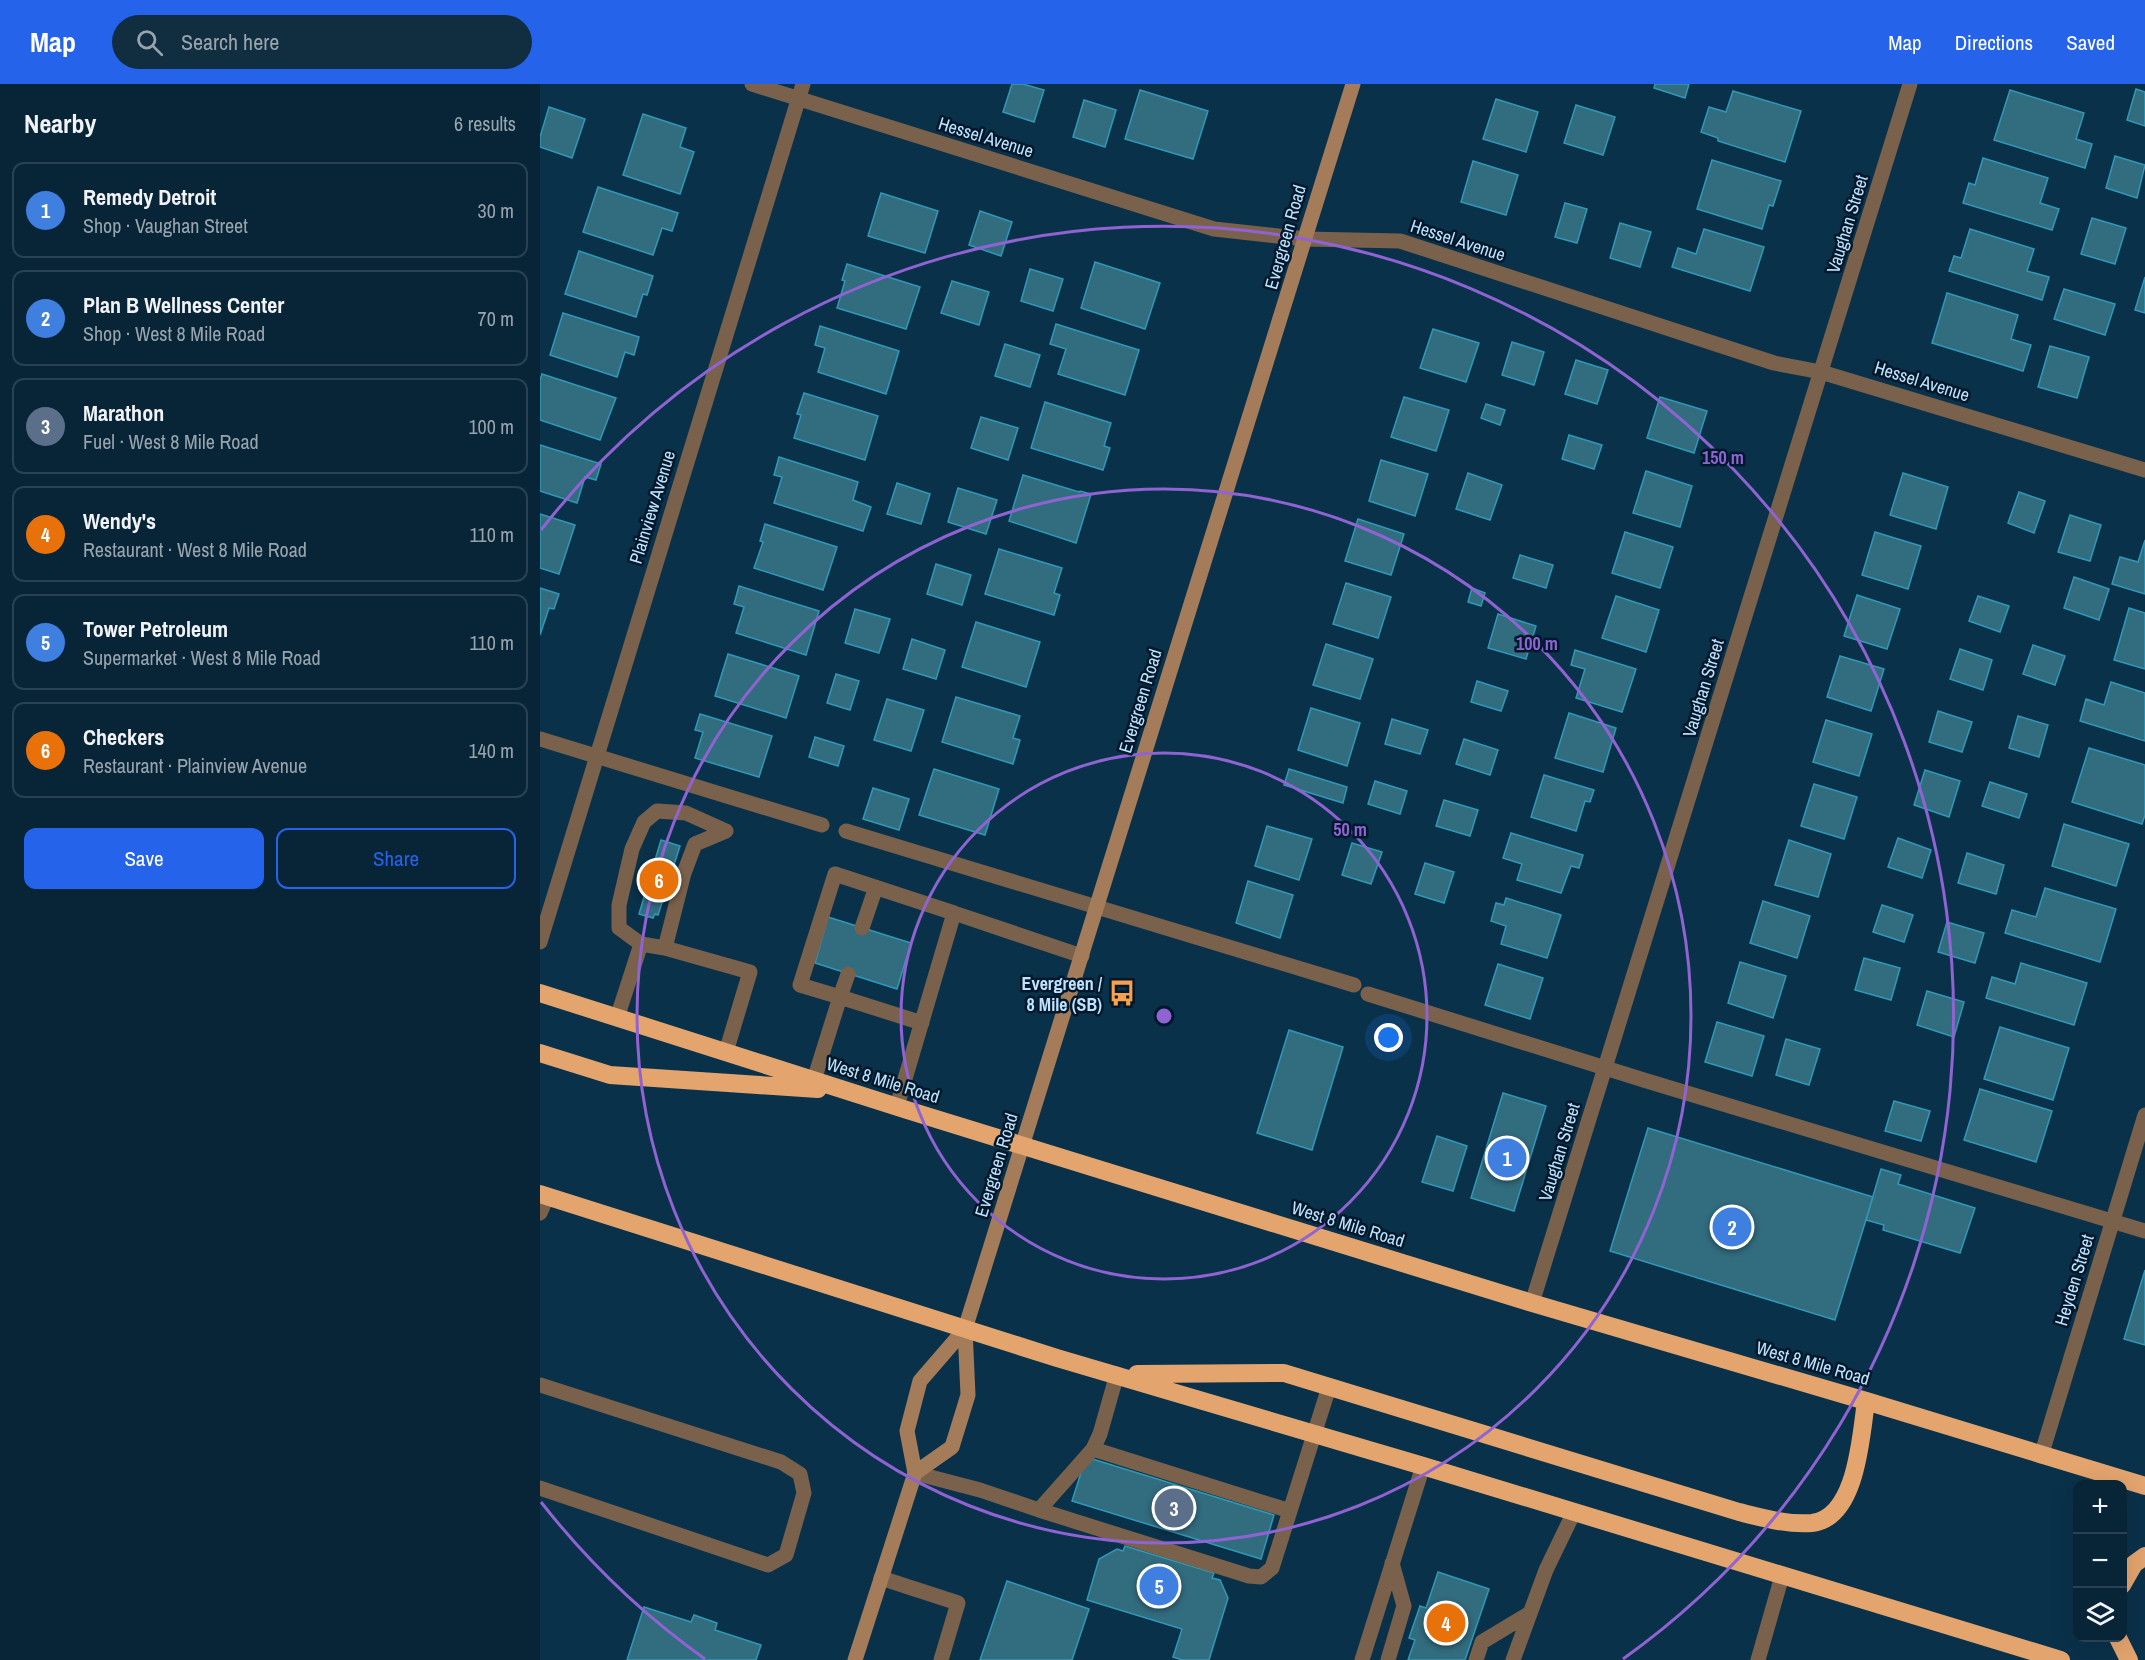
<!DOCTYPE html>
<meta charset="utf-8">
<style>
:root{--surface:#082538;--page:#112d40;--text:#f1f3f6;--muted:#98a5ae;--line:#294253;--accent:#2563eb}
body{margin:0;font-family:"Archivo Narrow",sans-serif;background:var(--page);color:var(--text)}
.controls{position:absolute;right:18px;bottom:18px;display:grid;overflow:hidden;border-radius:12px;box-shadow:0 6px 24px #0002}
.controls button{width:54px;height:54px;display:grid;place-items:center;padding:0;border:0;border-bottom:2px solid var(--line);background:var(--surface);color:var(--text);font:30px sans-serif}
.you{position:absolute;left:849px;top:954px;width:21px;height:21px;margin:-15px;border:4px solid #fff;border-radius:50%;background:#1a73e8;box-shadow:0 0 0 9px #1a73e833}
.badge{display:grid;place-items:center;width:39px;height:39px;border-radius:50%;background:var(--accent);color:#fff;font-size:20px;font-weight:700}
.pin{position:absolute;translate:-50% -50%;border:3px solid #fff;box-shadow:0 2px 6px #0006}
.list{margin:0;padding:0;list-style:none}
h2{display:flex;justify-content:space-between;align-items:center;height:78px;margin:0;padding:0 24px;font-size:26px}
h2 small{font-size:20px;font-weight:400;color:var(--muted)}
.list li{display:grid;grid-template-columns:39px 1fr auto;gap:18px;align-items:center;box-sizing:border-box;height:96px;margin:0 12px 12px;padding:0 12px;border:2px solid var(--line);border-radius:12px}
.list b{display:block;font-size:22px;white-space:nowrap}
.list p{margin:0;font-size:20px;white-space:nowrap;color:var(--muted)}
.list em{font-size:20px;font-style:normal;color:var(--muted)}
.actions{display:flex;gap:12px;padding:18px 24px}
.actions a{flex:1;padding:14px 0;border:2px solid var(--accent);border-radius:12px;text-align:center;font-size:21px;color:var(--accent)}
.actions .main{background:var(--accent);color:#fff}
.icon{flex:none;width:33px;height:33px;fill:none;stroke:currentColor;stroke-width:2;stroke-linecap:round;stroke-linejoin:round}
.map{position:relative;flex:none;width:1605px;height:1576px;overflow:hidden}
header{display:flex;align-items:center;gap:36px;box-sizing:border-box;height:84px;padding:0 30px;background:var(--accent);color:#fff}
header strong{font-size:28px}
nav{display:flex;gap:33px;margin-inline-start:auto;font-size:21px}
.search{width:420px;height:54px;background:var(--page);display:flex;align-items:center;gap:15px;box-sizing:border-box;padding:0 21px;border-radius:33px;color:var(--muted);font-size:22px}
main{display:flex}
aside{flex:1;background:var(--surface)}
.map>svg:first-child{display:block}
</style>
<header>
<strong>Map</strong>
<div class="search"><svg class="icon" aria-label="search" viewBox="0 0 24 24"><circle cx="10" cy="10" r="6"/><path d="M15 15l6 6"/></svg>Search here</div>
<nav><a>Map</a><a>Directions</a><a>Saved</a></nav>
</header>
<main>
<aside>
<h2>Nearby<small>6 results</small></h2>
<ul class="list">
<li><span class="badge" style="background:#3f7fe0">1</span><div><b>Remedy Detroit</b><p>Shop · Vaughan Street</p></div><em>30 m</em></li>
<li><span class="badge" style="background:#3f7fe0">2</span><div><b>Plan B Wellness Center</b><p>Shop · West 8 Mile Road</p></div><em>70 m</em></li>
<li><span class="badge" style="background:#5c6f8a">3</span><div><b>Marathon</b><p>Fuel · West 8 Mile Road</p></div><em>100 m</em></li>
<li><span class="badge" style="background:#e8710a">4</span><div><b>Wendy's</b><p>Restaurant · West 8 Mile Road</p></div><em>110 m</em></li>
<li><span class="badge" style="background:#3f7fe0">5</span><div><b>Tower Petroleum</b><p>Supermarket · West 8 Mile Road</p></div><em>110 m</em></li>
<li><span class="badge" style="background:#e8710a">6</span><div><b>Checkers</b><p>Restaurant · Plainview Avenue</p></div><em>140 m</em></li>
</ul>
<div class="actions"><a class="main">Save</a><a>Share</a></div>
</aside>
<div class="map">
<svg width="1605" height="1576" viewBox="0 0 1605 1576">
<rect width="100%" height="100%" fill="#0a314a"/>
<path fill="#326c7f" stroke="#2f99b7" stroke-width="1.5" d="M472,0H483L504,6L494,38L463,28Z
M1115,0H1149L1145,14L1114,4Z
M1596,5L1605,8V42L1587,36Z
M600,6L668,27L653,75L585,55Z
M1470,6L1544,29L1536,55L1552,60L1545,84L1454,56Z
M1193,7L1261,27L1245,78L1178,57V54L1161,48L1169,23L1186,28Z
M956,15L998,28L986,68L943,55Z
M544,16L576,26L565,63L533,53Z
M1036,21L1075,33L1063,71L1024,59Z
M9,23L45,35L32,74L0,63V53Z
M103,30L146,44L140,63L154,68L140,110L83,91Z
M1575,72L1605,81L1597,114L1566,104Z
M1443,74L1508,94L1500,119L1519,125L1512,146L1423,119L1429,99L1435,101Z
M1172,76L1241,97L1233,122L1229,121L1222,145L1157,125Z
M933,77L978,91L966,131L921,118Z
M58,103L138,129L132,147L122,144L113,171L43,148Z
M341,109L398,127L385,169L328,152Z
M1025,119L1047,125L1037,159L1015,153Z
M440,127L472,138L461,172L429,161Z
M1552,134L1586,144L1575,180L1541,170Z
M1080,139L1111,148L1100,183L1070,174Z
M1164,145L1224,163L1210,207L1132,183L1138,164L1156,170Z
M1430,145L1494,165L1487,187L1509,193L1502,216L1409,187L1414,172L1421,174Z
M39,167L113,192L107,211L103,210L96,233L25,210Z
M555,178L620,199L605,245L541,224Z
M307,180L380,203L366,245L297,224L305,197L302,196Z
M490,185L523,195L513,227L481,217Z
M1605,193V229L1595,226Z
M412,197L449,208L439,241L401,229Z
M1524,205L1575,220L1565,251L1514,235Z
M1407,209L1478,231L1471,255L1491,261L1483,287L1392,259Z
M23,229L99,253L94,271L85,268L77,293L10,271Z
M516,240L599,266L585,311L518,290L526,265L510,260Z
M280,242L359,267L346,310L278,288L285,264L275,261Z
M893,245L939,259L926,298L880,284Z
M972,258L1004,268L994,301L962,291Z
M465,260L500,271L490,303L455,292Z
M1510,262L1549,273L1537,314L1498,303Z
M1036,276L1068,286L1057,320L1025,310Z
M2,290L76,314L60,356L0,336V296Z
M264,309L338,332L325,376L254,354L261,331L257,330Z
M864,313L909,326L896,367L851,353Z
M1120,313L1167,327L1154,369L1107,354Z
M505,318L571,339L564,362L570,364L563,386L491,364Z
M946,320L965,326L960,341L941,334Z
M441,333L478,344L468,376L431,364Z
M1029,351L1062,361L1054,385L1022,375Z
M0,361L61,380L56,396L45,393L37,419L0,407Z
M239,373L318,398L313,416L331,423L323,447L234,419L242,393L234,391Z
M841,376L888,390L875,432L829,417Z
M1106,387L1152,402L1140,443L1093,429Z
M928,389L962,401L950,436L916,425Z
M1363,389L1408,403L1396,445L1350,431Z
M483,391L539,408L540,407L551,410L536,459L469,437Z
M357,399L390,410L381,440L347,430Z
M418,404L457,416L446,450L408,438Z
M1479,408L1505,417L1494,449L1468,439Z
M0,430L35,441L19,490L0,484Z
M1530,431L1561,441L1550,477L1518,468Z
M818,435L864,450L851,491L805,477Z
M225,440L297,463L283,506L214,484L223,458L220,457Z
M1085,448L1133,463L1120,504L1072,489Z
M1335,448L1381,462L1368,505L1322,491Z
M1605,456V510L1572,500L1580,473L1598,478Z
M459,465L522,484L514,509L520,511L514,531L445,510Z
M980,471L1013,481L1006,504L973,494Z
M396,480L431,491L422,521L387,510Z
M1534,493L1569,505L1559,536L1524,524Z
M806,499L851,513L838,554L793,540Z
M199,502L279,527L266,571L196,549L204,523L194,520Z
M0,504L19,510L14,525L9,524L0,551Z
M932,504L945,509L941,522L928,518Z
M1317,511L1360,525L1347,565L1304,552Z
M1076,512L1119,526L1106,568L1062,554Z
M1438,512L1469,522L1460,548L1429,537Z
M1589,524L1605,529V585L1574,576Z
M315,525L350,535L339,569L305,559Z
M958,530L996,542L986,575L948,564Z
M436,538L500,558L486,603L422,583Z
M372,555L405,566L396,595L363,585Z
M786,560L833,575L820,615L773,601Z
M1493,561L1525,572L1515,601L1483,590Z
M1420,565L1452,576L1443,606L1410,595Z
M1035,566L1096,585L1082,628L1036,614L1045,585L1031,581Z
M188,570L259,592L246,634L175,612Z
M1300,572L1344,585L1331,627L1287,613Z
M296,590L319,597L310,626L287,619Z
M937,597L968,607L961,627L931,618Z
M1571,598L1605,609V657L1540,637L1546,615L1564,621Z
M416,613L480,632L473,654L480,656L473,680L402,658Z
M347,615L384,626L371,667L334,656Z
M771,624L820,639L807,682L758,666Z
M1398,627L1432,638L1422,668L1389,658Z
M1029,629L1076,644L1063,688L1015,674Z
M160,630L232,652L219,693L155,674L163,648L155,646Z
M1478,632L1508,641L1499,673L1469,664Z
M852,635L888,646L880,670L845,660Z
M1286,636L1332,650L1319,692L1273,678Z
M275,653L304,662L298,682L269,673Z
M924,655L958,666L950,691L916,680Z
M1549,664L1605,681V731L1602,740L1532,718Z
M394,685L459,705L445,751L379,731Z
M749,685L807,703L803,719L744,701Z
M1385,686L1420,697L1409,733L1374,721Z
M1004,691L1054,706L1050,718L1045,717L1036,747L991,733Z
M835,697L867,707L860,730L828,720Z
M1450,698L1487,710L1479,734L1442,722Z
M1274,700L1317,713L1304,755L1261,742Z
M333,704L369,715L359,746L323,735Z
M904,716L938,726L930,752L896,742Z
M1524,740L1589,760L1576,802L1512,782Z
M727,742L772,755L759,796L715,782Z
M971,749L1043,771L1039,784L1031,782L1021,809L977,796L982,780L963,774Z
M1358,754L1391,766L1382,794L1348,783Z
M121,756L140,762L118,831L115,830L113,834L99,830Z
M1249,756L1291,770L1278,813L1235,801Z
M812,759L842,768L831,800L802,791Z
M1427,769L1464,781L1456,810L1418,799Z
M885,779L914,788L904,819L875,810Z
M708,797L753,811L740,854L696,839Z
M1505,804L1576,825L1560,878L1465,849L1472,826L1496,833Z
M966,814L1021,831L1007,874L961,860L966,842L951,837L956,819L964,821Z
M1223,817L1270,832L1257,874L1210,859Z
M1342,821L1373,831L1364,858L1333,848Z
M288,833L371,859L357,905L275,879Z
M1407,838L1444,849L1435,879L1398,868Z
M1324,874L1360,884L1351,916L1315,906Z
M1200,878L1246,892L1233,934L1188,919Z
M1481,879L1547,899L1534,941L1446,914L1452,893L1475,900Z
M958,880L1003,894L990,935L945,921Z
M1387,907L1424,918L1414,953L1377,941Z
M1177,938L1224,952L1212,992L1165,978Z
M1460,943L1529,964L1513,1016L1444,995Z
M749,946L803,963L772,1066L717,1049Z
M1246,955L1280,965L1269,1001L1236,991Z
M1440,1005L1512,1027L1496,1078L1424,1056Z
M963,1009L1006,1022L974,1127L931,1114Z
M1354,1017L1390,1027L1381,1057L1345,1047Z
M1108,1044L1333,1113L1295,1236L1070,1167Z
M897,1052L927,1062L913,1107L882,1098Z
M1341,1085L1361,1091L1358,1100L1435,1124L1420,1169L1343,1146L1344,1141L1326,1136Z
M1605,1186V1261L1584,1255Z
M546,1373L734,1431L721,1475L532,1417Z
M585,1462L674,1489L672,1494L680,1496L688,1514L669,1576H642L633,1573L642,1545L547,1516L559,1475L577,1465L583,1467Z
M898,1488L949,1505L925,1576H868L875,1556L869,1554L880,1522L886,1524Z
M467,1497L549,1525L532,1576H440Z
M104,1523L151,1538L154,1531L177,1539L175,1546L221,1561L216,1576H87Z"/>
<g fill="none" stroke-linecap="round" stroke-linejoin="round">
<path stroke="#7a614b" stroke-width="15" d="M0,655L282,741
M306,747L814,901
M414,829L542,872
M322,844L336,803
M125,864L144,789L155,760L186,747
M308,890L300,913L382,939
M828,910L1107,997L1605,1147
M77,934L101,860
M186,968L210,888L125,864L101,860L79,844V821L92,765L104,738L117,727L146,729L186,747
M274,996L300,913L260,901L295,790L414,829L357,1022
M0,1129L7,1113
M0,1301L241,1378L260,1390L264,1409L246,1471L228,1481L0,1404
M553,1365L750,1427L789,1303
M375,1389L440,1406L499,1426L553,1365L560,1350L577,1290
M499,1426L709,1492L721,1493L732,1484L750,1427
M341,1494L418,1519L401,1576
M822,1576L883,1382
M848,1576L864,1522L852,1479
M936,1576L942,1558L990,1529
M973,1576L1006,1486L1034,1428
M1218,1576L1242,1492"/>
<path stroke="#7a614b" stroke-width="15" d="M212,0L674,145L765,155L860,157L1234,279L1281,288L1605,386
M0,858L263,0
M992,1219L1370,0
M1501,1372L1605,1031"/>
<path stroke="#a57c5a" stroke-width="15" d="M375,1389L412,1363L428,1311L425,1245L813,0
M315,1576L375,1389L367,1347L380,1297L425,1245"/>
<path stroke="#e3a46e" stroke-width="18" d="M0,909L367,1026L992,1219L1326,1317L1605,1402
M0,969L70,991L278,1005
M0,1110L517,1274L883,1382L1521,1576
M597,1290L744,1289L1199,1428C1223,1434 1248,1441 1272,1439C1317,1434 1321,1351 1326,1317
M1582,1501L1594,1480L1605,1472
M1578,1554L1589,1576"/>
</g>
<g fill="none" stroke="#9063d2" stroke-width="3">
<circle cx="624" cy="932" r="263"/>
<circle cx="624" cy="932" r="527"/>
<path d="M165 1575A790 790 0 0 1 1 1418M1 446A790 790 0 1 1 1083 1575"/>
</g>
<defs>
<g id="bus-bare" transform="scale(2.07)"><path d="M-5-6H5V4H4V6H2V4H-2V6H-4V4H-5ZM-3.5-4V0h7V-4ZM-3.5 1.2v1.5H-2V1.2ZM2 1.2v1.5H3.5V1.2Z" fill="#f9a04c" stroke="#00182b" stroke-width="2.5" paint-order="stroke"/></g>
</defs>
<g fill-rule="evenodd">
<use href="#bus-bare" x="582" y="909"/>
</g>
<g text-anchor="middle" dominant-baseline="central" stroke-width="5" stroke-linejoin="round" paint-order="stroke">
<g font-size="18" fill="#c0e2fd" stroke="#00182b">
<text transform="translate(446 53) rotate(17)">Hessel Avenue</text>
<text transform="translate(1307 140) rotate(-73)">Vaughan Street</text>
<text transform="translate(745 153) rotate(-74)">Evergreen Road</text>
<text transform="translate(918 156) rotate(18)">Hessel Avenue</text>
<text transform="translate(1382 297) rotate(17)">Hessel Avenue</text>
<text transform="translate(112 423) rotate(-73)">Plainview Avenue</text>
<text transform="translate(1163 604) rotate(-73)">Vaughan Street</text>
<text transform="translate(600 617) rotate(-73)">Evergreen Road</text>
<text transform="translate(343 996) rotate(17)">West 8 Mile Road</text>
<text transform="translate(1019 1068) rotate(-73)">Vaughan Street</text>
<text transform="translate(456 1081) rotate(-73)">Evergreen Road</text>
<text transform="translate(808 1140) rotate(17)">West 8 Mile Road</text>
<text transform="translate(1534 1196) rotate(-73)">Heyden Street</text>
<text transform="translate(1273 1279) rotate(16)">West 8 Mile Road</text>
</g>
<g font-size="18" font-weight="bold" fill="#c0e2fd" stroke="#00182b" text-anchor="end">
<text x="562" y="899">Evergreen /<tspan x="562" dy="21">8 Mile (SB)</tspan></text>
</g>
</g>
<circle cx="624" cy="932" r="9" fill="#9063d2" stroke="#00182b" stroke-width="3"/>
<g font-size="18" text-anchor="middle" font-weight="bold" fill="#9063d2" stroke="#00182b" stroke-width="5" stroke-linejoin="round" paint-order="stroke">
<text x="1183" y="380">150 m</text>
<text x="997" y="566">100 m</text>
<text x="810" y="752">50 m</text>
</g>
</svg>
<div class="controls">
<button>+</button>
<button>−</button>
<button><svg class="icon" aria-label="layers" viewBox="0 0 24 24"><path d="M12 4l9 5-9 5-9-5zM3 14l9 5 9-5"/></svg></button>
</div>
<div class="you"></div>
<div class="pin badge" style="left:967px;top:1074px;background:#3f7fe0">1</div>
<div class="pin badge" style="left:1192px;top:1143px;background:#3f7fe0">2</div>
<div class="pin badge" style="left:634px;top:1424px;background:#5c6f8a">3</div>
<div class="pin badge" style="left:906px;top:1539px;background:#e8710a">4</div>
<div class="pin badge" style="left:619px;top:1502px;background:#3f7fe0">5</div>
<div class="pin badge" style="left:119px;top:796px;background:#e8710a">6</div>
</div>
</main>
